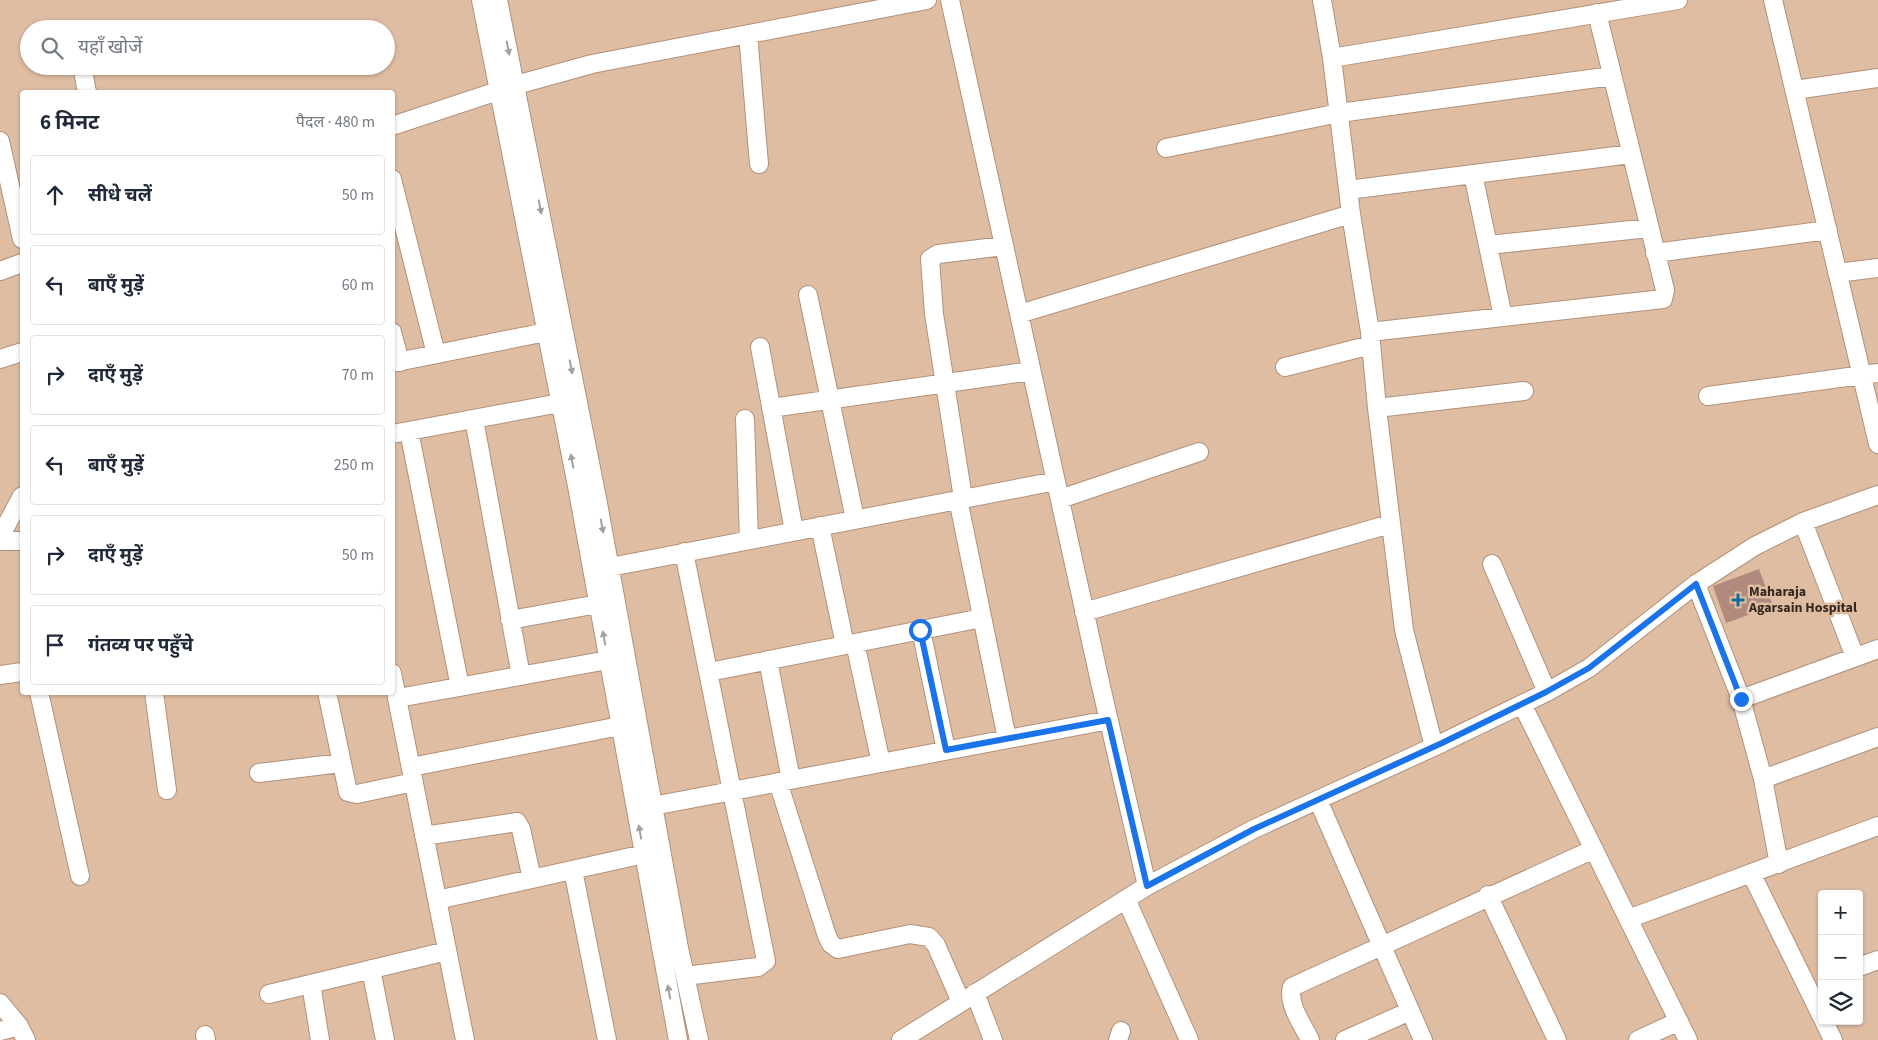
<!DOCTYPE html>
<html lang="hi">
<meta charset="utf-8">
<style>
:root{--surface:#fff;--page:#f2f2f3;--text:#1f2937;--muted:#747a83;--line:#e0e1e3}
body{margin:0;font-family:"Source Sans 3","Noto Sans Devanagari",sans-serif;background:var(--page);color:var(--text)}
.controls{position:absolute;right:15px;bottom:15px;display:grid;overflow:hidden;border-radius:5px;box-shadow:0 1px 4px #0004}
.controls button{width:45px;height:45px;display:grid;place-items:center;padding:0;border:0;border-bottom:1px solid var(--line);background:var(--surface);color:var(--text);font:25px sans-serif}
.stop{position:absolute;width:15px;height:15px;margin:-11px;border:4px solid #1a73e8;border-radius:50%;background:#fff}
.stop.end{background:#1a73e8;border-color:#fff;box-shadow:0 1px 5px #0008}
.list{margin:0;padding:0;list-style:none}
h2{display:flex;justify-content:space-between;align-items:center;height:65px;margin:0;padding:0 20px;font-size:21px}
h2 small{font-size:16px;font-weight:400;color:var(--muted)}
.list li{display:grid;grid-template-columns:32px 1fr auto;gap:15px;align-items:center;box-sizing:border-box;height:80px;margin:0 10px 10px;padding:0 10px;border:1px solid var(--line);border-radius:5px}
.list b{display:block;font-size:19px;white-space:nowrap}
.list em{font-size:16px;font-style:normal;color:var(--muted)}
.icon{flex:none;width:28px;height:28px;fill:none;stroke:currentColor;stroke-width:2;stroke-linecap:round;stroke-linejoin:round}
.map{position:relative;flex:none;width:1878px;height:1040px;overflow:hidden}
.search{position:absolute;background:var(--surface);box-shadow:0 1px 4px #0004;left:20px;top:20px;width:375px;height:55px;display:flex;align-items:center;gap:12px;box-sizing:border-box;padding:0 18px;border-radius:28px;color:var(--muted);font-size:19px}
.panel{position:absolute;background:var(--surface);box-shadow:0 1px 4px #0004;left:20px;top:90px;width:375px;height:605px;border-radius:5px}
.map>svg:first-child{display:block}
</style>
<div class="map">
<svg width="1878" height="1040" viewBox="0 0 1878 1040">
<rect width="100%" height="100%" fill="#dfbda3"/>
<path fill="#b1897d" d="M1759,569L1773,606L1726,623L1713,586Z"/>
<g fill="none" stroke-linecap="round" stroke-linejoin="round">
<g stroke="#b29179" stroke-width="20">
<path id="minor" d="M481,0L577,486L678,1040
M498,0L597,498L679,948L699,1040
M950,0L1100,682L1147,886
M1322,0L1332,58L1351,214L1370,332L1377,408L1404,630L1434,747
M1773,0L1878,444
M748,34L759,164
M1332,58L1678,0
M82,66L87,92
M1795,90L1878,78
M392,126L516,85L592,64L927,0
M0,141L22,239
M1166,148L1339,113L1612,76
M1473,174L1503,317
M392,179L436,354
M1348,190L1631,154
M1489,245L1649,228
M1655,253L1828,230
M0,271L22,263
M1837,273L1878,268
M808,295L855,519
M1019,314L1351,214
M392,332L400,362
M1370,332L1663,299L1665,290L1597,13
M760,347L794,531
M0,359L22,352
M392,363L556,330
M1285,367L1371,345
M1708,396L1878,373
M771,408L1031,371
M1377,408L1524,391
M474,419L521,676
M745,419L749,540
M409,431L460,687
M392,434L560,403
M963,498L934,314L930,259L938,254L1004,246
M958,499L1007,739
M1060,499L1199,452
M1803,522L1855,657
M820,526L845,645
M0,537L22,496
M0,541H22
M684,552L766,961L758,967L685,976
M1492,564L1547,692
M600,569L1056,481
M1696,584L1741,699L1763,779L1779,864
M1084,612L1390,524
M510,620L598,604
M921,630L946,750
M855,643L881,763
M768,660L791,780
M709,672L982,618
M392,673L465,1040
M0,675L22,672
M39,692L80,876
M154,692L167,790
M327,692L348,792L357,794L414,782
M398,698L608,660
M1741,699L1878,649
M1522,704L1688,1040
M411,767L620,726
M259,773L341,763
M1763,779L1878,737
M778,782L827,936L831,944L838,949L910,934L929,937L936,945L961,1002
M1318,800L1423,1040
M642,808L1109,720
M424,836L517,822L521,829L532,879
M573,870L607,1040
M1751,873L1822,1017
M1488,895L1557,1040
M1126,899L1189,1040
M437,900L644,854
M1628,919L1878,826
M1859,967L1878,960
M371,969L385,1040
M311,984L320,1040
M975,993L993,1040
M269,994L447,951
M0,1003L19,1026L26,1040
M1824,1021L1833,1040
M0,1031L19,1026
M205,1035L206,1040
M901,1040L1147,886L1254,829L1442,743L1547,692L1589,668L1696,584L1755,546L1803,522L1878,495
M1118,1040L1121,1031
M1310,1040C1303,1025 1287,1004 1292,987L1594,849
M1345,1040L1410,1011
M1638,1040L1679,1021"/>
</g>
<use href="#minor" stroke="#fff" stroke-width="18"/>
</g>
<defs><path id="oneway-solid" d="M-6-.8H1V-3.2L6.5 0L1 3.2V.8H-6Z" transform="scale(1.25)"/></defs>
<g fill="#a59f9a">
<use href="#oneway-solid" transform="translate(508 48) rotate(79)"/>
<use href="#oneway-solid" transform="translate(540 207) rotate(79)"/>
<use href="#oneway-solid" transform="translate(571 367) rotate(79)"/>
<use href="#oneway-solid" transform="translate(572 461) rotate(-101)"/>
<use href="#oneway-solid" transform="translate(602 526) rotate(80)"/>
<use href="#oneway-solid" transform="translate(604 638) rotate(-100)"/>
<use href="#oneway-solid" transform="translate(640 832) rotate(-100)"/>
<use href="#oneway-solid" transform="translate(669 992) rotate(-100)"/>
</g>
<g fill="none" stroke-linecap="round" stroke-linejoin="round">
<path stroke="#1a73e8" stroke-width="6" d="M920,630L946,750L1108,720L1147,886L1254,829L1442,743L1546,692L1589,668L1696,584L1741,699"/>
</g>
<path fill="#106e9d" stroke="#dfbda3" stroke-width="2" d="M1735.5 592.5h5v5h5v5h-5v5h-5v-5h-5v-5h5z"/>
<g text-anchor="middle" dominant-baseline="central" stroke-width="5" stroke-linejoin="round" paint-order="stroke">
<g font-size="14" font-weight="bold" fill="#36291f" stroke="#dfbda3" text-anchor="start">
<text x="1749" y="592">Maharaja<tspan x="1749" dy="16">Agarsain Hospital</tspan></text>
</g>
</g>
</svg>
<div class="controls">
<button>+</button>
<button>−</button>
<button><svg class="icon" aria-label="layers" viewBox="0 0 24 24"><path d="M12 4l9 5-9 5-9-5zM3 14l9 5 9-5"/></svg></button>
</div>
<div class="stop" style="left:920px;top:630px"></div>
<div class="stop end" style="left:1741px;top:699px"></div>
<div class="search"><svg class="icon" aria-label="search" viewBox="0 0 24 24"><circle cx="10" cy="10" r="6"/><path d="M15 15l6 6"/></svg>यहाँ खोजें</div>
<section class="panel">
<h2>6 मिनट<small>पैदल · 480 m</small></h2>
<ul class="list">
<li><svg class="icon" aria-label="ahead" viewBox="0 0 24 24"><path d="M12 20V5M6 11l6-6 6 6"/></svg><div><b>सीधे चलें</b></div><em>50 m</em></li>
<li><svg class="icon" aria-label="left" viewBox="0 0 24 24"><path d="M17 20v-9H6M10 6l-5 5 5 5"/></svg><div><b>बाएँ मुड़ें</b></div><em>60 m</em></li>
<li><svg class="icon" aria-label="right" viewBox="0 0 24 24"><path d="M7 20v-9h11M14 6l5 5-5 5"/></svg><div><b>दाएँ मुड़ें</b></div><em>70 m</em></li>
<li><svg class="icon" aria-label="left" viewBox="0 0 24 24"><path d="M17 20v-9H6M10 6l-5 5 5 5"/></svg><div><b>बाएँ मुड़ें</b></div><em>250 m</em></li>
<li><svg class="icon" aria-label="right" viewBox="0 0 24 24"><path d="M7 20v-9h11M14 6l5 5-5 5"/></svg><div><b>दाएँ मुड़ें</b></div><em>50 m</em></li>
<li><svg class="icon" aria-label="arrive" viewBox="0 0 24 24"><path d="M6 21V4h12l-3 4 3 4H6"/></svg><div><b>गंतव्य पर पहुँचे</b></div></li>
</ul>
</section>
</div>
